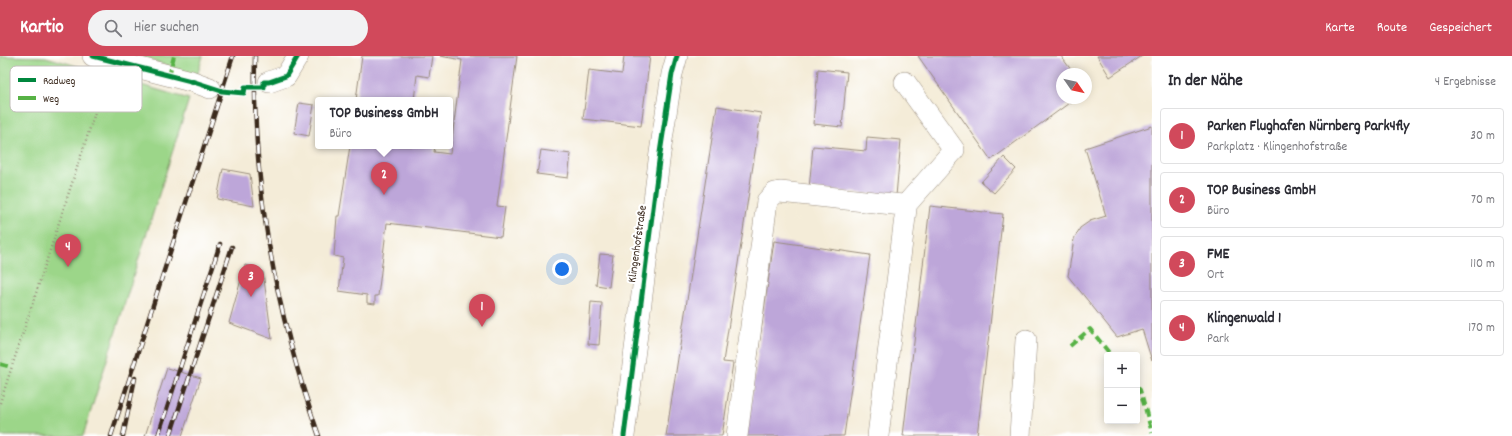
<!DOCTYPE html>
<html lang="de">
<meta charset="utf-8">
<style>
:root{--surface:#fff;--page:#f2f2f3;--text:#2b2b33;--muted:#7c7c81;--line:#e1e1e2;--accent:#d1495b}
body{margin:0;font-family:Dekko,sans-serif;background:var(--page);color:var(--text)}
.controls{position:absolute;right:12px;bottom:12px;display:grid;overflow:hidden;border-radius:4px;box-shadow:0 2px 10px #0003}
.controls button{width:36px;height:36px;display:grid;place-items:center;padding:0;border:0;border-bottom:1px solid var(--line);background:var(--surface);color:var(--text);font:20px sans-serif}
.compass{position:absolute;left:1056px;top:12px;width:36px;height:36px;border-radius:50%;background:var(--surface);box-shadow:0 2px 10px #0003;rotate:124deg}
.you{position:absolute;left:562px;top:213px;width:14px;height:14px;margin:-10px;border:3px solid #fff;border-radius:50%;background:#1a73e8;box-shadow:0 0 0 6px #1a73e833}
.badge{display:grid;place-items:center;width:26px;height:26px;border-radius:50%;background:var(--accent);color:#fff;font-size:13px;font-weight:700}
.pin{position:absolute;translate:-50% -33px;filter:drop-shadow(0 1px 2px #0008)}
.pin::after{content:'';position:absolute;top:21px;width:14px;height:12px;background:inherit;clip-path:polygon(0 0,100% 0,50% 100%)}
.popup{position:absolute;left:315px;top:41px;width:138px;height:52px;box-sizing:border-box;display:grid;place-content:center;border-radius:4px;background:var(--surface);filter:drop-shadow(0 1px 3px #0005);font-size:13px;white-space:nowrap;color:var(--muted)}
.popup b{font-size:15px;color:var(--text)}
.popup::after{content:'';position:absolute;left:50%;top:100%;margin-left:-8px;border:8px solid transparent;border-top-color:var(--surface)}
.list{margin:0;padding:0;list-style:none}
h2{display:flex;justify-content:space-between;align-items:center;height:52px;margin:0;padding:0 16px;font-size:17px}
h2 small{font-size:13px;font-weight:400;color:var(--muted)}
.list li{display:grid;grid-template-columns:26px 1fr auto;gap:12px;align-items:center;box-sizing:border-box;height:56px;margin:0 8px 8px;padding:0 8px;border:1px solid var(--line);border-radius:4px}
.list b{display:block;font-size:15px;white-space:nowrap}
.list p{margin:0;font-size:13px;white-space:nowrap;color:var(--muted)}
.list em{font-size:13px;font-style:normal;color:var(--muted)}
.icon{flex:none;width:22px;height:22px;fill:none;stroke:currentColor;stroke-width:2;stroke-linecap:round;stroke-linejoin:round}
.map{position:relative;flex:none;width:1152px;height:380px;overflow:hidden}
header{display:flex;align-items:center;gap:24px;box-sizing:border-box;height:56px;padding:0 20px;background:var(--accent);color:#fff}
header strong{font-size:19px}
nav{display:flex;gap:22px;margin-inline-start:auto;font-size:14px}
.search{width:280px;height:36px;background:var(--page);display:flex;align-items:center;gap:10px;box-sizing:border-box;padding:0 14px;border-radius:22px;color:var(--muted);font-size:15px}
main{display:flex}
aside{flex:1;background:var(--surface)}
.map>svg:first-child{display:block}
</style>
<header>
<strong>Kartio</strong>
<div class="search"><svg class="icon" aria-label="search" viewBox="0 0 24 24"><circle cx="10" cy="10" r="6"/><path d="M15 15l6 6"/></svg>Hier suchen</div>
<nav><a>Karte</a><a>Route</a><a>Gespeichert</a></nav>
</header>
<main>
<div class="map">
<svg width="1152" height="380" viewBox="0 0 1152 380">
<rect width="100%" height="100%" fill="#fff"/>
<filter id="ink" filterUnits="userSpaceOnUse"><feTurbulence type="fractalNoise" baseFrequency=".025" numOctaves="2"/><feDisplacementMap in="SourceGraphic" scale="8" xChannelSelector="R" yChannelSelector="G"/><feConvolveMatrix kernelMatrix="1 2 1 2 8 2 1 2 1" color-interpolation-filters="sRGB"/></filter>
<filter id="wash" filterUnits="userSpaceOnUse"><feTurbulence type="fractalNoise" baseFrequency=".012" numOctaves="4" result="noise"/><feDisplacementMap in="SourceGraphic" scale="16" xChannelSelector="R" yChannelSelector="G"/><feGaussianBlur stdDeviation="0.9" result="paint"/><feColorMatrix in="noise" values="0 0 0 0 0 0 0 0 0 0 0 0 0 0 0 0 0 1.4 0 .05"/><feComposite in="paint" operator="in"/></filter>
<g filter="url(#wash)">
<rect width="100%" height="100%" fill="#f4ecd8"/>
<path fill="#9cd689" stroke="#6c8054" d="M0,0L46,1L189,43L83,380H0Z
M138,0H203L197,20Z"/>
<g id="blocks">
<path fill="#bda6d9" d="M362,0H432L429,21L417,19L414,44H356Z
M440,0H517L497,150L505,151L501,181L387,167L378,240H375V248L367,247V239L339,235L343,202L334,200L337,160H339L350,90H435L434,96L450,98L462,4Z
M624,0H650L641,70L583,63L589,14L622,18Z
M918,0H1061L1074,18H1062V42H1076L991,104Z
M1097,0H1142L1110,21Z
M818,13L847,16L842,71L813,68Z
M299,47L314,49L309,80L294,77Z
M717,50L761,57L723,306L733,307L722,380H666Z
M1152,70V305L1142,273L1117,281L1068,220L1074,183L1080,172L1090,165L1106,160L1085,92Z
M867,81L901,84L896,140L809,133L813,90L866,95Z
M541,94L571,98L568,122L537,118Z
M1004,101L1016,113L994,137L981,126Z
M223,113L250,118L254,150L217,143Z
M930,150L1003,158L977,380H903Z
M774,185L870,199L844,380H746Z
M600,198L613,199L609,231L596,229Z
M245,209L263,216L272,283L229,267Z
M591,246L602,247L599,289L588,288Z
M167,312L201,322L182,380H145Z"/>
</g>
</g>
<g filter="url(#ink)">
<use href="#blocks" fill-opacity="0" stroke="#988b7b" stroke-width="1"/>
<g fill="none" stroke-linecap="round" stroke-linejoin="round">
<g stroke="#988b7b" stroke-width="22">
<path id="minor" d="M93,0L191,25L210,32
M269,26L286,20L298,0
M904,151L954,94L905,26
M624,380L660,97L672,18L677,0
M737,380L767,145L775,137L780,136L902,149L906,153L878,380
M1020,380L1026,284"/>
</g>
<path stroke="#988b7b" stroke-width="2.5" stroke-dasharray="1 3" stroke-linecap="butt" d="M228,35L244,37L245,31H250
M0,347L106,23"/>
<use href="#minor" stroke="#fff" stroke-width="21"/>
<g stroke="#3b2a1e" stroke-width="4.5">
<path id="rail" d="M255,0C252,129 276,258 319,380
M111,380L233,0
M123,380L135,322
M158,380L220,188
M170,380L232,191"/>
</g>
<use href="#rail" stroke="#fff" stroke-width="3" stroke-dasharray="9" stroke-linecap="butt"/>
<path stroke="#57b245" stroke-width="4" stroke-dasharray="8 4" stroke-linecap="butt" d="M169,20L174,0
M1070,290L1090,273L1111,299
M0,308L11,311
M1137,331L1140,334L1152,377"/>
<g stroke="#fff" stroke-width="8">
<path id="cycleway" d="M93,0L191,25L222,35L244,37L245,31H264V26H269L286,20L298,0
M624,380L660,97L672,18L677,0"/>
</g>
<use href="#cycleway" stroke="#00873e" stroke-width="5"/>
</g>
</g>
<g text-anchor="middle" dominant-baseline="central" stroke-width="4" stroke-linejoin="round" paint-order="stroke">
<g font-size="12" fill="#3b2a1e" stroke="#fff">
<text transform="translate(638 188) rotate(-82)">Klingenhofstraße</text>
</g>
</g>
<rect x="10" y="10" width="132" height="46" rx="6" fill="#fff" stroke="#c4bfbc" stroke-width="1"/>
<rect x="18" y="22" width="18" height="4" fill="#00873e"/>
<rect x="18" y="40" width="18" height="4" fill="#57b245"/>
<g font-size="11" fill="#3b2a1e">
<text x="43" y="28">Radweg</text>
<text x="43" y="46">Weg</text>
</g>
</svg>
<div class="controls">
<button>+</button>
<button>−</button>
</div>
<svg class="compass" viewBox="-18 -18 36 36"><path d="M0-13l5 13h-10z" fill="#e53935"/><path d="M0 13l5-13h-10z" fill="#7c7c81"/></svg>
<div class="you"></div>
<div class="pin badge" style="left:482px;top:271px">1</div>
<div class="pin badge" style="left:384px;top:139px">2</div>
<div class="popup"><b>TOP Business GmbH</b>Büro</div>
<div class="pin badge" style="left:251px;top:241px">3</div>
<div class="pin badge" style="left:68px;top:211px">4</div>
</div>
<aside>
<h2>In der Nähe<small>4 Ergebnisse</small></h2>
<ul class="list">
<li><span class="badge">1</span><div><b>Parken Flughafen Nürnberg Park4fly</b><p>Parkplatz · Klingenhofstraße</p></div><em>30 m</em></li>
<li><span class="badge">2</span><div><b>TOP Business GmbH</b><p>Büro</p></div><em>70 m</em></li>
<li><span class="badge">3</span><div><b>FME</b><p>Ort</p></div><em>110 m</em></li>
<li><span class="badge">4</span><div><b>Klingenwald 1</b><p>Park</p></div><em>170 m</em></li>
</ul>
</aside>
</main>
